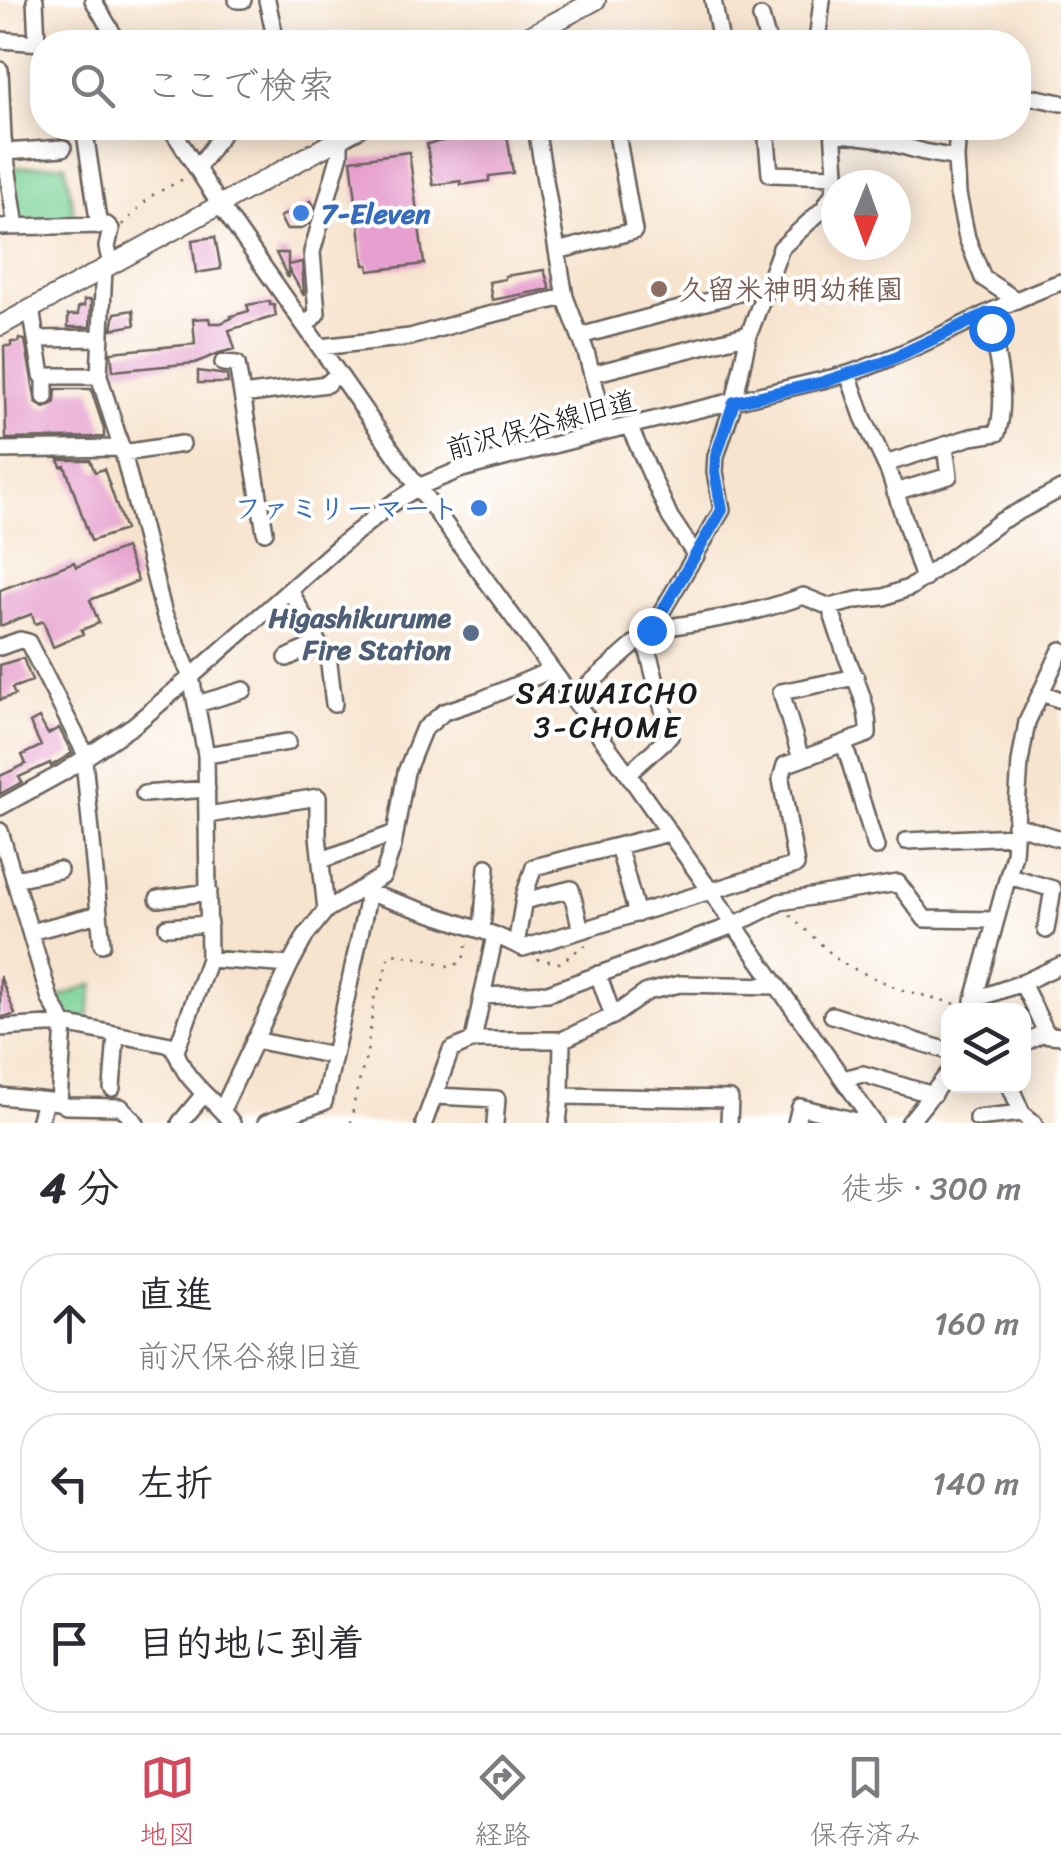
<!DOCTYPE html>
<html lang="ja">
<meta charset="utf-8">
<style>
:root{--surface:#fff;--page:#f2f2f3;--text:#2b2b33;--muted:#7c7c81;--line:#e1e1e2;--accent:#d1495b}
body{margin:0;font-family:Sriracha,"Klee One",sans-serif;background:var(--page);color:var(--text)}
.controls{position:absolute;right:30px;bottom:30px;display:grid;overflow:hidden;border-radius:20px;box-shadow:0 5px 25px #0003}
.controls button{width:90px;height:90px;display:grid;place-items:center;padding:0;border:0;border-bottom:2px solid var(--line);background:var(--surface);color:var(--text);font:50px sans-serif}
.compass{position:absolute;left:821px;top:170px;width:90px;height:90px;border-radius:50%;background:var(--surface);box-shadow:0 5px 25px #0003;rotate:181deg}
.stop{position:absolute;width:30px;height:30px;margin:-22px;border:8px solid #1a73e8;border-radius:50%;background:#fff}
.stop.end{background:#1a73e8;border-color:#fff;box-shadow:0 2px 10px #0008}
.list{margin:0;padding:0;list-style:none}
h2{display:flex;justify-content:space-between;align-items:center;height:130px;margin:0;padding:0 40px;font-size:42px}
h2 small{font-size:32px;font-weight:400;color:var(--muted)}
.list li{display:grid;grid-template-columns:65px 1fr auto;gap:30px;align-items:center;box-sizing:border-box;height:140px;margin:0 20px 20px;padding:0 20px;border:2px solid var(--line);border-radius:40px}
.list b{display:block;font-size:38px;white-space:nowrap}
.list p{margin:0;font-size:32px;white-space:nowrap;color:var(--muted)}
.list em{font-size:32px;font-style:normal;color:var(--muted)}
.icon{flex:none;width:55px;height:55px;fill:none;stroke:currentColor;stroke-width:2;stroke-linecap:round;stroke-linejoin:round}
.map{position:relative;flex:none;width:1061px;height:1123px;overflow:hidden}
.search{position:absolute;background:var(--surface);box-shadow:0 5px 25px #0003;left:30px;right:30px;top:30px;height:110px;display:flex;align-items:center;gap:25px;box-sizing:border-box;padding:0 35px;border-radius:40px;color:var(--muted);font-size:38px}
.sheet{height:610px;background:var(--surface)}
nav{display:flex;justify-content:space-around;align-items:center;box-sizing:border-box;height:140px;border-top:2px solid var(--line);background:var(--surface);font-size:28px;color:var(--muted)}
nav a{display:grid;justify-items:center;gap:5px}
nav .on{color:var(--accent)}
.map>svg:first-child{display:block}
</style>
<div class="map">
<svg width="1061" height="1123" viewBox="0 0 1061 1123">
<rect width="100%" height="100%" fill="#fff"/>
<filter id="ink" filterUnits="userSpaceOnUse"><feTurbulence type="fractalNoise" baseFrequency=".01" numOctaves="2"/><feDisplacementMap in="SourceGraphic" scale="20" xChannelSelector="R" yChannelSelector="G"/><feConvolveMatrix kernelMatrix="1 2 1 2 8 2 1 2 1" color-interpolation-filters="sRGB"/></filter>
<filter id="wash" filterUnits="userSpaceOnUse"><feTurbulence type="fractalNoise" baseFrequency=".0048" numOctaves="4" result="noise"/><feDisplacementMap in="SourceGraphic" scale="40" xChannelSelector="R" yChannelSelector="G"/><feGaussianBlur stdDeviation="2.25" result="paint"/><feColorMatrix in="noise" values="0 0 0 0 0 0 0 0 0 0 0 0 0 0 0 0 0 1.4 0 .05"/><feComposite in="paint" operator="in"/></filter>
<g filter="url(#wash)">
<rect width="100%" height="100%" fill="#f7e4cf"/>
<path fill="#7cd297" stroke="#4c775a" stroke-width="2.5" d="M65,164L76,225L18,224L9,168Z
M94,984L87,1022C70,1018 64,1014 57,998Z"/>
<g id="blocks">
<path fill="#e69fce" d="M479,128H506L513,173L489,176V181L461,185V181L433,185L427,144L467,136L466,131Z
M409,152L424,264L369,271L368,265H364L351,160Z
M311,201L314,206L308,224L301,229H286L280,217Z
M215,237L221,269L196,273L192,240Z
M276,253H288V265L302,262L304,296L288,268V278Z
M544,270L550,289L492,300L489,282L505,279V276Z
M84,300H91L90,327H68V315H78V307L84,306Z
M270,301V305H274L276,316L229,330L235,349L219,353L195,363L113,371L111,352L195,344L193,319L209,318L210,323H221L232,318L231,316L249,311L247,305Z
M133,310L135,325L112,329L115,313Z
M19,339L25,340L36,403L44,408L51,406L55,402L56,389H91L104,429V437L6,439L4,346H11V342H19Z
M198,371L227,375L228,383H198Z
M59,460H90L95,472L104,469L125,530L91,541L65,466L61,467Z
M125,548L138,581L90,600L99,623L81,630L83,634L53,647L43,621L35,624L32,614L0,626V590L74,562L76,567Z
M23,658L32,681L12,688L15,695L0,700V665Z
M39,718L48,734L59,728L72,753L51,766L50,763L19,777L22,782L0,794V776L26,764L22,755L41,746L30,723Z
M0,976L15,1014L10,1016L0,1017Z"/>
</g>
</g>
<g filter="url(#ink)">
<use href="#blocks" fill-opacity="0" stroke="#69625b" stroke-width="2.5"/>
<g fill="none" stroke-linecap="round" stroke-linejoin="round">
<g stroke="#69625b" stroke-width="20">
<path id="minor" d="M35,0L37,42
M93,0L118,42
M237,0H243
M267,0L276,42
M713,0L721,42
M761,17L768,42
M0,40L42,43
M817,42L822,0
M0,70L3,138L16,227
M1018,94L1061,103
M171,128L220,205L418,487L628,774L874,1123
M536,128L565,297L586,352L607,431
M766,128L770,174L836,176
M958,128L956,158L958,194L967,238L983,278L1016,300
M85,133L99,226
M834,133L874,138L924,152L956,158
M5,152L63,148
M197,169L226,128
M0,227L107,225L111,229L107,247L111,265
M557,251L634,231L616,128
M104,268L99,376L123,453L164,614L191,677L206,755L209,959L176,1051
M31,309L42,375L45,376V397
M306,326L317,313L312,252L340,154V138
M580,336L765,286
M37,339L100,338
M320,347L410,337L476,318L565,297
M223,363L237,364L265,532
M592,374L749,334
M848,374L863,417L889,472L924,579
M45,376H99
M242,395L327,384L338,373
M629,426L670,517L696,556
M0,450L120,448
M123,453L182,444
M885,464L971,437L997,433C1009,398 995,348 988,313
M895,492L949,476L945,446
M290,590L329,664L334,704
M830,607C835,623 840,639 846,655C856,681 869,706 868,734L844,743
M651,630C703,621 754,615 803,596L830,607L857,600L884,597L911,587L1001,521L1061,489
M0,647L20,640L28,642L87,757
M287,658L318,643
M1041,693L1061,700
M572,699L651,630L722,510L715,472L716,456L734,402L749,334L781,248L824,208L834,192L836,173L833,128
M197,704L244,690
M206,755L288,742
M801,759L781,692L856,677
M84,760L102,944
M628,774L670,736L644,636
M144,794L207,789
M0,807L62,773L134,725L191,677L337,548L390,505L418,487L462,469L607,431L848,374C921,350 988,308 1061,282
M208,815L318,797V836L326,910
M1015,825L1061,839
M0,831L50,999L64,1024L59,1102
M906,841L1015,836
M618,846L637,914
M322,860L395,833
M1009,876L1053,889L1046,930
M14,879L59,870
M369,893L495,935L473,1040
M158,899L209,892
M524,901L571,889L581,930
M167,927L209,924
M482,930L487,867
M30,932L99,914
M495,935L523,948L796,865L781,779L785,765L844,743L876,847
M516,945L525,893L534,867L669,833
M209,959L290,965L222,1110
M290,965L306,935L326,910L371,883
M598,974L613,1016
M1022,983L1047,1034
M482,996L548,993L734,925L780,902L898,883L925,919L996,920
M973,1000L1022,983L1061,965
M971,1011L1014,854L1020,762L1027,722L1061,650
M832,1015L948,1051
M0,1028L64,1024L171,1045C178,1054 180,1064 187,1074C200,1092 218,1105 232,1123
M254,1040L334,1056
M1024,1043L1041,1034L1061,1036
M843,1079L863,1074L933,1095
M1010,1086L1022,1113L1034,1123
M112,1088L116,1035
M0,1096L59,1102L66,1106L121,1107L136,1123
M435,1096L497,1099L495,1123
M561,1096L730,1099L729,1123
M977,1118L1022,1113
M39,1123L45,1101
M180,1123L204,1094
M266,1123L324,1102L371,883L383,876L393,846L406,772L423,730L444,712L483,699L551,670
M424,1123L451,1050L473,1040H562L613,1016L647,992L680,984L776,986
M558,1123L561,1096L562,1040
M796,1123L800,1107L856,1121L869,1116
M909,1123L948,1074"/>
</g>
<g stroke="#69625b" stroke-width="22">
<path id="major" d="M518,42L596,0
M0,326L359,128"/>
</g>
<path stroke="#69625b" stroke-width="2.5" stroke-dasharray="2.5 8" stroke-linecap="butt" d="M122,225L151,196L187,177
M790,915L841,963L899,989L960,1005
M537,959L560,963L582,947L592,942
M351,1123L355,1097L367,1053L374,999L384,978L387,960L393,954L424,959L452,967L463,960L467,942L470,941"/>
<use href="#minor" stroke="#fff" stroke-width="15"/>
<use href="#major" stroke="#fff" stroke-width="18"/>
</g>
</g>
<g fill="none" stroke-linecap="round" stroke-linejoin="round" filter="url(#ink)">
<path stroke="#1a73e8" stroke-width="12" d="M651,630L722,510L715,472L716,456L734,402L823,382L885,362L988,313L991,328"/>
</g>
<g fill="#3f7fe0" stroke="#fff" stroke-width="4">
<circle cx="301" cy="213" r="10"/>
<circle cx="479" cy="508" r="10"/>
</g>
<circle fill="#8d6e63" stroke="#fff" stroke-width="4" cx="659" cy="289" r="10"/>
<circle fill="#5c6f8a" stroke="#fff" stroke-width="4" cx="471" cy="633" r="10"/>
<g text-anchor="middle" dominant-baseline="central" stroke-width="8" stroke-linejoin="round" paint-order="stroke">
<g font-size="28" font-weight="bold" fill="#366cbe" stroke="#fff" text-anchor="start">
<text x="321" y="213">7-Eleven</text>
<text x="459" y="508" text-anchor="end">ファミリーマート</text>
</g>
<g font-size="28" font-weight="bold" fill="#785e54" stroke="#fff" text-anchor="start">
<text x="679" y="289">久留米神明幼稚園</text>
</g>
<g font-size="28" fill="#1c1c1c" stroke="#fff">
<text transform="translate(541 425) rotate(-15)">前沢保谷線旧道</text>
</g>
<g font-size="28" font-weight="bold" fill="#4e5e75" stroke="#fff" text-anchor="end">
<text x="451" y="617">Higashikurume<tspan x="451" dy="32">Fire Station</tspan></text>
</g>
<g font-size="30" letter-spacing="2.5" fill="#1c1c1c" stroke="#fff">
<text x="608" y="693">SAIWAICHO<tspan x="608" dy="34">3-CHOME</tspan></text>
</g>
</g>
</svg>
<div class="controls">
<button><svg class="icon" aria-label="layers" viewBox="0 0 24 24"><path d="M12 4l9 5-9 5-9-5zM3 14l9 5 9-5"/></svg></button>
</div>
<svg class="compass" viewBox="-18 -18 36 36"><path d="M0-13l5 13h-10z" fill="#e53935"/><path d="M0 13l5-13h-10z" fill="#7c7c81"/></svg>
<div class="stop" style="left:991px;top:328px"></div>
<div class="stop end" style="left:651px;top:630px"></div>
<div class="search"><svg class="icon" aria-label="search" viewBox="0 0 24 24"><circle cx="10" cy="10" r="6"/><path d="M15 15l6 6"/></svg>ここで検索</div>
</div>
<section class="sheet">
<h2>4 分<small>徒歩 · 300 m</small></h2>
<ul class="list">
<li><svg class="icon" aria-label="ahead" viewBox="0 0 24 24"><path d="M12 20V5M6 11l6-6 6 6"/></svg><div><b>直進</b><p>前沢保谷線旧道</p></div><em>160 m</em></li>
<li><svg class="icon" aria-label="left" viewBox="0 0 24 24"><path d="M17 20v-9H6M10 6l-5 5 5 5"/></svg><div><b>左折</b></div><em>140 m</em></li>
<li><svg class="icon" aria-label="arrive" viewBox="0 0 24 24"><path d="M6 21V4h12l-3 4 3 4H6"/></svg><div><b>目的地に到着</b></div></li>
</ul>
</section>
<nav>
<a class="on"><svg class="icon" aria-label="map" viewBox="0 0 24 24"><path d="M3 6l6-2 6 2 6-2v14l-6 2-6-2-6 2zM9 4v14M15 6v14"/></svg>地図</a>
<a><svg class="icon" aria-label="directions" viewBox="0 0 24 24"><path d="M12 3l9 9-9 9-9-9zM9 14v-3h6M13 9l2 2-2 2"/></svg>経路</a>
<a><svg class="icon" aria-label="saved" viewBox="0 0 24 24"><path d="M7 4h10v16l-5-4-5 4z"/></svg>保存済み</a>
</nav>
